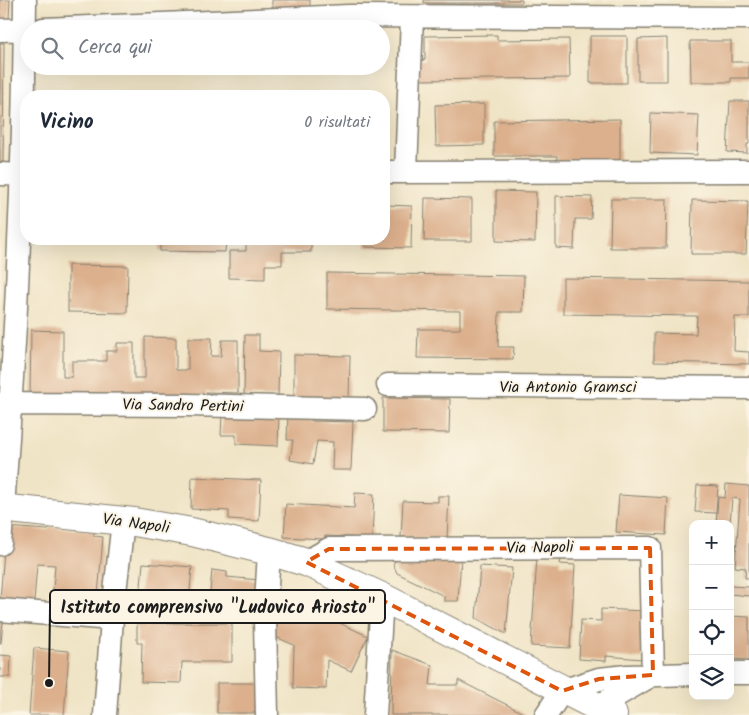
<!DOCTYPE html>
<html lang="it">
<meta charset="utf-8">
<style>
:root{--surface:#fff;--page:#f2f2f3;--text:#1f2937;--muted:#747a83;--line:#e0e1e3}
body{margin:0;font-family:Kalam,sans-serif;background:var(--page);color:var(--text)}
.controls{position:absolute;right:15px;bottom:15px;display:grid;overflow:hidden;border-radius:10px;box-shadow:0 5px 20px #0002}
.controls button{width:45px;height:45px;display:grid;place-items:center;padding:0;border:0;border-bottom:1px solid var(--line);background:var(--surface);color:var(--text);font:25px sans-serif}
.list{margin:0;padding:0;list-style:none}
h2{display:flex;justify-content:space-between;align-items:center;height:65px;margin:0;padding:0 20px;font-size:21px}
h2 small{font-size:16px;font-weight:400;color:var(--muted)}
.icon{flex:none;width:28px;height:28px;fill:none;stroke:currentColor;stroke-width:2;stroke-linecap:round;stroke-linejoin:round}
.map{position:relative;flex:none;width:749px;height:715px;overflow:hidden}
.search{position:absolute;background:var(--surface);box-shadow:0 5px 20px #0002;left:20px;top:20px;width:370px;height:55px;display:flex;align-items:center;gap:12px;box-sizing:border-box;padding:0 18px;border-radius:28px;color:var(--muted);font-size:19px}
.panel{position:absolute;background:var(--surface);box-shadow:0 5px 20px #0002;left:20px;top:90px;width:370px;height:155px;border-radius:20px}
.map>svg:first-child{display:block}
</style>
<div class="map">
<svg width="749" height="715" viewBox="0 0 749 715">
<rect width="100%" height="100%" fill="#fcf5e5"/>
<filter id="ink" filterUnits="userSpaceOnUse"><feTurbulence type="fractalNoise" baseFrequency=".02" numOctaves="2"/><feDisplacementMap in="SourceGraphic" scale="10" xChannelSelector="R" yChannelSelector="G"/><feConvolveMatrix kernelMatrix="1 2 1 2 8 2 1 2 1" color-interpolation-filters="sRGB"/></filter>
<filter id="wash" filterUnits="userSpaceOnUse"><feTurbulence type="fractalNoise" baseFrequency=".0096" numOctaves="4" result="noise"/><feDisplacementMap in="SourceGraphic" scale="20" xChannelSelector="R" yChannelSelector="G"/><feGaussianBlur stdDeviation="1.12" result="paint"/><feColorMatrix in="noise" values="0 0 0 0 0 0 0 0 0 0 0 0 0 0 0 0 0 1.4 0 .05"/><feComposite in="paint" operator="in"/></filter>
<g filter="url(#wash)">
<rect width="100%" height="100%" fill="#f0e4c6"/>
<g id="blocks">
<path fill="#dcb08d" d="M0,0H10L9,19H0Z
M272,0H310V9L272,8Z
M424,0H522V3H424Z
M497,35V40L569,39L570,78L419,80V60H425V36Z
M590,36H627V83H590Z
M667,38V81H638V39Z
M690,41H731V62H749V78H731V82H691Z
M0,43H4L3,164H0Z
M730,101H749V144H747V153L727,152Z
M484,104V145L436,146L435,105Z
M651,113L699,115L697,155L650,153Z
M620,119V161L557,162V156H494V121Z
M496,191L536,192L535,242L496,241Z
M556,196L592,197L591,219H575L574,249L556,248Z
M425,198L472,199V241H424Z
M611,199H667L666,248H610Z
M692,200L748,201L746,254H691Z
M384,205L412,206L411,248L365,247V239H384Z
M160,239H226L225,252L160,251Z
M246,239H311V252H282V265H265V279L229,278V251H246Z
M68,265L128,266L127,313L68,312Z
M327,273L524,276L523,312H499L498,347H514L513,359L417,358L418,329H460V311L327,309Z
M563,278L749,281V317H735L734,351L749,352V364L654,362V333L696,334L697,316L563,314Z
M31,330L63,331V377H72V361H106V351H117V343H134V378H145V337L176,338V370H188V338H212L211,356H221L222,340H238V393L206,392V398L30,395Z
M245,335H259V351L279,352L278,396H244Z
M294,355L350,356L349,399L294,398Z
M383,398L450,399L449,433L383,432Z
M288,413L311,414V421L353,422L351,470H332L333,442L317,441L313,464L290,460L293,440H287Z
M222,414L279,416L278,446L236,444V435H221Z
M192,477L261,480L259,521L229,519V511L191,509Z
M726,484L749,486V578H745L746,568L735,567L740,499L732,498L730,524H716L718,497L725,498Z
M697,485L718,486L716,513L695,512Z
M355,493L374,494L372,538L325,536L324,539L284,537L286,504L354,508Z
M619,495L668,498L666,535L616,532Z
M438,496H449L447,539L401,537L403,501L438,502Z
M6,527L48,530L49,527L94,531V536L103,537L97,607L52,603L55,565L37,564L34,602L0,600Z
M400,555L461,558L458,601H444V596L397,573L393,564Z
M537,558L561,560L560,564L575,565L570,648L531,646Z
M143,563L192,567L189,602L140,598Z
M480,566L512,568L506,634L476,618Z
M212,570L227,572V577L259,580L256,608L209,603Z
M730,586L749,587V596L730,594Z
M285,598L368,636L351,671L327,660L326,689L293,688L294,645L269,634Z
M601,609L645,611L642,659L606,656V661L579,659L581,620L601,621Z
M730,616L749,617V660L730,659Z
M0,622H3L1,643H0Z
M137,623H232V662H182L181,683L141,682L142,643H137Z
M34,648L69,651L64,715H29Z
M392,650L432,665L430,685H458V680L527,715H391Z
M0,655L11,656L10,677H0Z
M217,683H261V713H217Z"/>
</g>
</g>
<g filter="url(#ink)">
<use href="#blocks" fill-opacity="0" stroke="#868071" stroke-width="1"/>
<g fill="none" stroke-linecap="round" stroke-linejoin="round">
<g stroke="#868071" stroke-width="25">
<path id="minor" d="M43,29L349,16L749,18
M0,30L29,29
M406,171L412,17
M384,172L749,171
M0,174L26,175
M388,385L749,388
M0,404L188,405L365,409
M0,544C15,363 24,181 25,0
M306,562L329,549L650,548L653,675
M0,610L112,619
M730,673H749
M597,707L647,678
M105,715L112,619L123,521
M267,715L265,621L269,551
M375,715L382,597
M546,715L562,691L599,679L627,676L693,674"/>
</g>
<g stroke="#868071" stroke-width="30">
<path id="major" d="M0,508L134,522L192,532L269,551L306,562L382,597L613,715"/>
</g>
<use href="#minor" stroke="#fff" stroke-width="22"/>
<use href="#major" stroke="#fff" stroke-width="28"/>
</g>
</g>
<path fill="none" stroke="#de560d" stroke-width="4" stroke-dasharray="10 6" stroke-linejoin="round" d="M650,548L653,675L599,679L562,691L306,562L329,549Z"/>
<g text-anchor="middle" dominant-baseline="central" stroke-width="4" stroke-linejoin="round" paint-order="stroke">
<g font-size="16" fill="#1c1c1c" stroke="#fcf5e5">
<text x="568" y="387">Via Antonio Gramsci</text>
<text transform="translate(183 406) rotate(1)">Via Sandro Pertini</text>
<text transform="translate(136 524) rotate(8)">Via Napoli</text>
<text transform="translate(540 548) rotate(-1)">Via Napoli</text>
</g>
</g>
<path fill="none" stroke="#1c1c1c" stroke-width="2" d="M49 683L50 607"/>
<circle fill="#1c1c1c" stroke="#fcf5e5" stroke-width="2" cx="49" cy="683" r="5"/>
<rect fill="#fcf5e5" stroke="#1c1c1c" stroke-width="2" x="50" y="590" width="335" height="33" rx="5"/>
<g font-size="18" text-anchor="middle" font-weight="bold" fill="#1c1c1c">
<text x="218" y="613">Istituto comprensivo "Ludovico Ariosto"</text>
</g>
</svg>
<div class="controls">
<button>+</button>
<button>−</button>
<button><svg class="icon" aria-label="locate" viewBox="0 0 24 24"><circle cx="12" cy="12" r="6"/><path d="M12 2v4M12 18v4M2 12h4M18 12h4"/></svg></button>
<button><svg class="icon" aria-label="layers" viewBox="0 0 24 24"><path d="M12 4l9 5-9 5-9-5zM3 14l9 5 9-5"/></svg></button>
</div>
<div class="search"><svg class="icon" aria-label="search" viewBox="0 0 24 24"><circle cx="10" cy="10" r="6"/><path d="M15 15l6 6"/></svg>Cerca qui</div>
<section class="panel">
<h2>Vicino<small>0 risultati</small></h2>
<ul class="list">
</ul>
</section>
</div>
